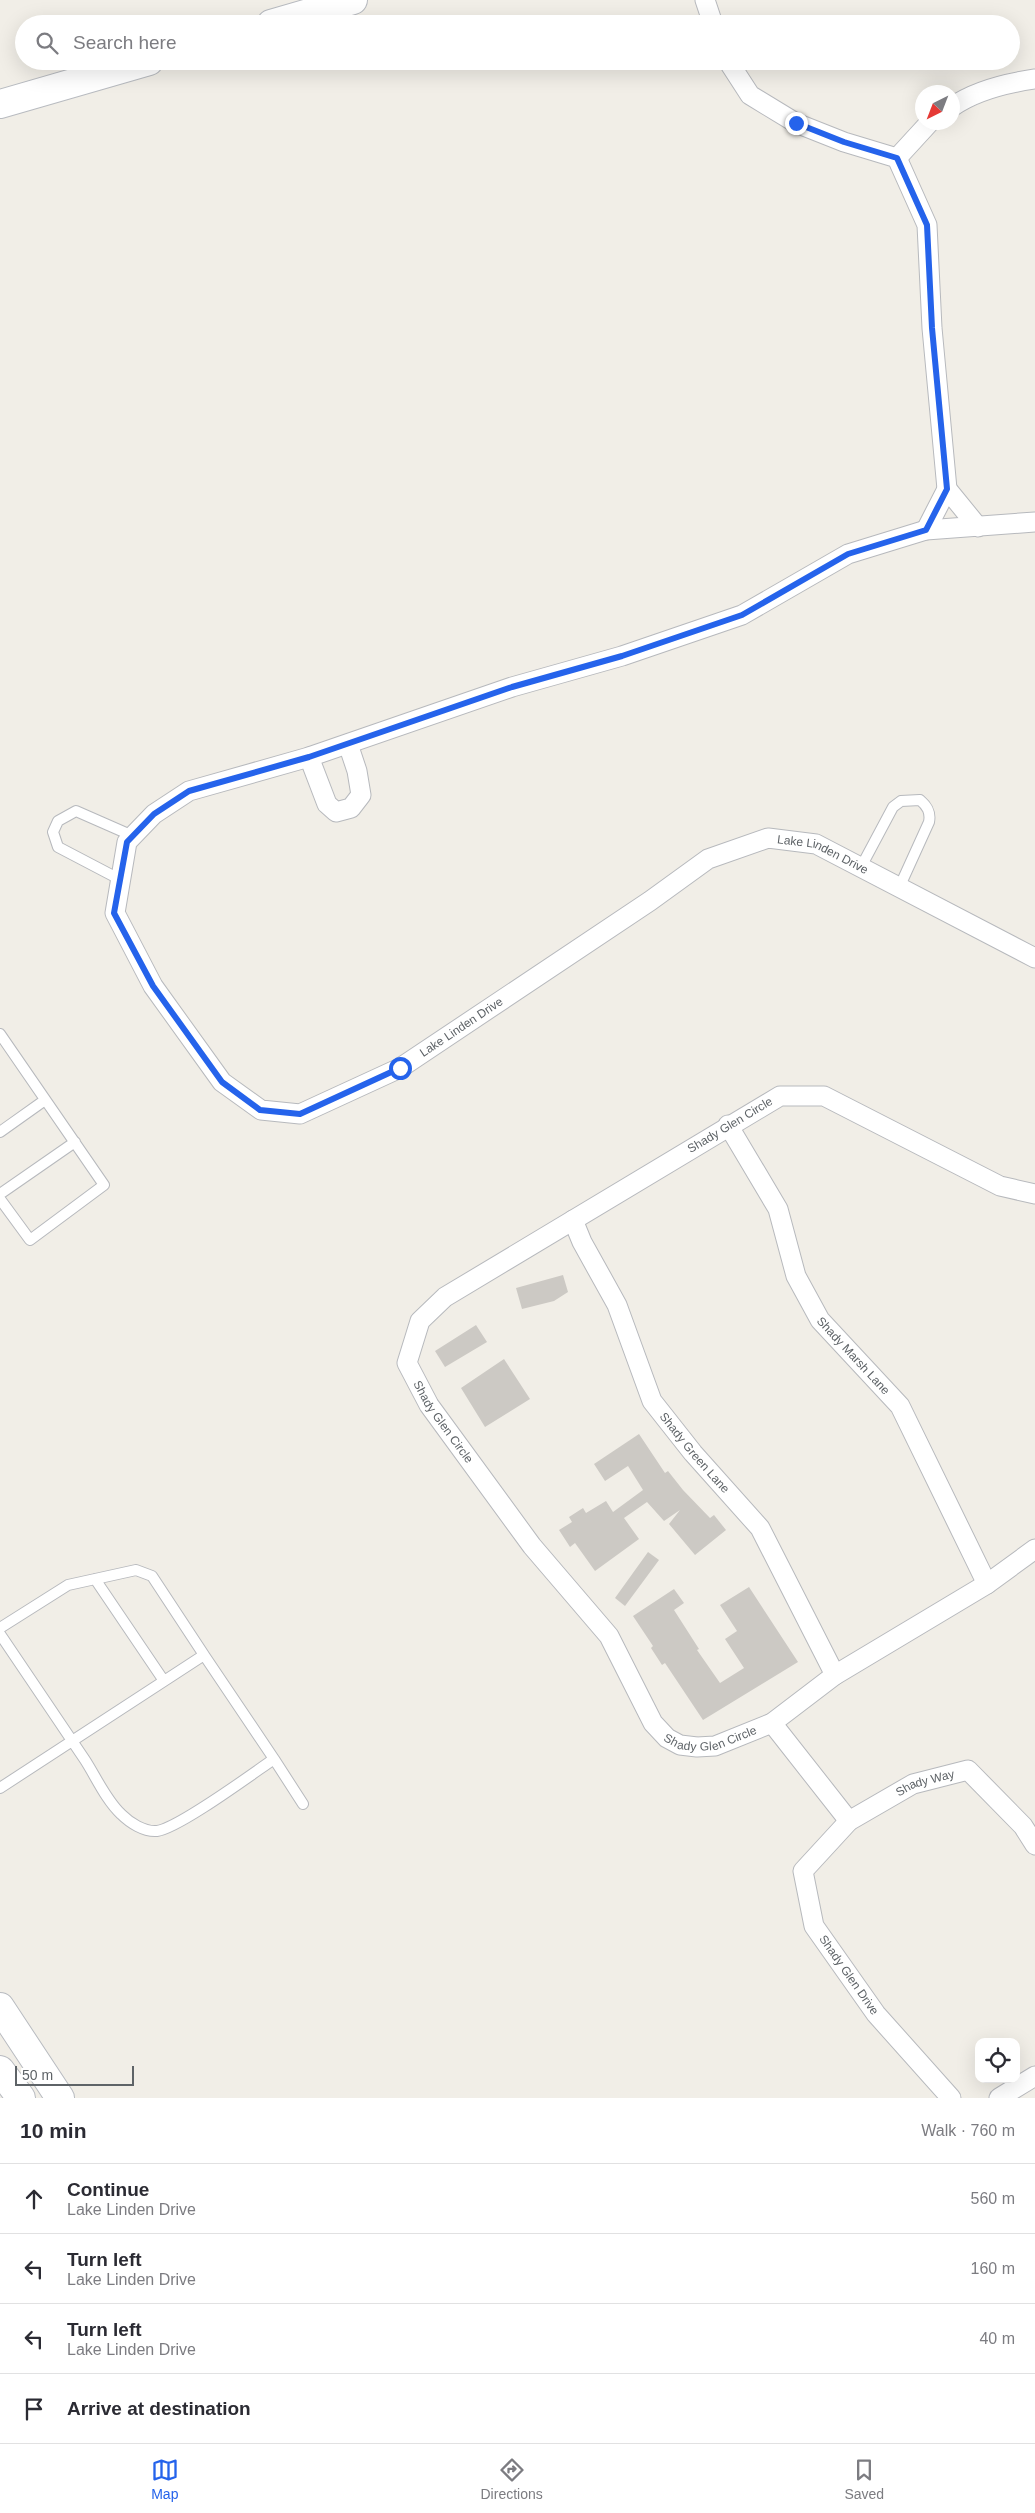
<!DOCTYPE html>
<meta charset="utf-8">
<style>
:root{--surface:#fff;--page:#f7f7f7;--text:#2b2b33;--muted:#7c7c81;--line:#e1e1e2;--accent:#2563eb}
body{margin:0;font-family:Arial,sans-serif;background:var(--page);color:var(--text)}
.controls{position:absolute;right:15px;bottom:15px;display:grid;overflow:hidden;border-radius:10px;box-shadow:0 5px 20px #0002}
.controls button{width:45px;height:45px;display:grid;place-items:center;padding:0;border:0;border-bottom:1px solid var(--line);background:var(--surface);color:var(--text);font:25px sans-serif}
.compass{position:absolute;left:915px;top:85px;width:45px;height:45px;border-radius:50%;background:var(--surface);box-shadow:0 5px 20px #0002;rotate:222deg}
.scale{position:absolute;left:15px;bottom:12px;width:119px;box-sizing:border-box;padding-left:5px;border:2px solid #5e6367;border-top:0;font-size:14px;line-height:18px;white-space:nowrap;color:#5e6367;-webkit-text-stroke:4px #fff;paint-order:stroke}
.stop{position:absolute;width:15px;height:15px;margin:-11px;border:4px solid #2563eb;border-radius:50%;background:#fff}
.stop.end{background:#2563eb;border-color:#fff;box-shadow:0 1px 5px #0008}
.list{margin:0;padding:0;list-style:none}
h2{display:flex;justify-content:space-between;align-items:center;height:65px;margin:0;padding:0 20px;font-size:21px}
h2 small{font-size:16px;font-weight:400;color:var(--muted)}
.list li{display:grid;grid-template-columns:32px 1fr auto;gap:15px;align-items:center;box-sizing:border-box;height:70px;padding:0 20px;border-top:1px solid var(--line)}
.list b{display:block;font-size:19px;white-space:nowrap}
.list p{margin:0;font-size:16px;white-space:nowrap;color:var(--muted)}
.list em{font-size:16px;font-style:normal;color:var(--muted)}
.icon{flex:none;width:28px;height:28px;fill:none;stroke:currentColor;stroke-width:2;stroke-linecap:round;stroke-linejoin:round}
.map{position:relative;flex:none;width:1035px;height:2098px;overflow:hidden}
.search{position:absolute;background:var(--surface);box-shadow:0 5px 20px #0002;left:15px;right:15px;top:15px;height:55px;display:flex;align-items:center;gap:12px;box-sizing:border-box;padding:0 18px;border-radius:28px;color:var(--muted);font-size:19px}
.sheet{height:345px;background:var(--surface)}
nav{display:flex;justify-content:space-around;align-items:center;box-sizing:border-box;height:70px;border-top:1px solid var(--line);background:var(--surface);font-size:14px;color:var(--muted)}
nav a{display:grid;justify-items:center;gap:2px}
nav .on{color:var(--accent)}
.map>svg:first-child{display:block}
</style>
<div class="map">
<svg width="1035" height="2098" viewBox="0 0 1035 2098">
<rect width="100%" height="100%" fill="#f1eee7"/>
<path fill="#ccc9c4" d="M563,1275L568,1292L554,1301L522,1309L516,1288Z
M476,1325L487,1342L445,1367L435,1351Z
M504,1359L530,1399L485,1427L461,1388Z
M639,1434L665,1473L668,1471L683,1490L710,1518L714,1515L726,1530L695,1555L669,1524L680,1510L664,1521L647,1502L624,1518L639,1539L595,1571L575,1543L570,1547L559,1530L572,1522L569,1517L583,1508L586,1513L606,1501L613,1512L643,1490L628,1466L605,1481L594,1464Z
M648,1552L659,1560L625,1606L615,1598Z
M749,1587L798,1662L703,1720L665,1663L662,1665L651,1648L653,1646L633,1616L674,1589L684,1603L674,1610L699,1649L697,1650L720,1683L744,1668L725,1639L737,1631L720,1605Z"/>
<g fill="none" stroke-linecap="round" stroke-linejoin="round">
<g stroke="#b7b9bd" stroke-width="12">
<path id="lane" d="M861,867L893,807L901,801L920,800C927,806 931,812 929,822L899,888
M121,880L58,847L53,832L58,821L76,811L133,836
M0,1034L104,1185L30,1240L0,1199
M0,1132L45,1100
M0,1194L75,1142
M95,1579L164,1681
M0,1628L68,1585L136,1570L152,1576L204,1655
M0,1634C28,1676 57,1718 85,1760C96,1777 106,1800 121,1814C130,1823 144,1832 157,1831C179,1828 252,1774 274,1759L204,1655L0,1788
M274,1759L303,1804"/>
</g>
<g stroke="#b7b9bd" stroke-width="21">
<g id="street">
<path d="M705,0L713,24"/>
<path d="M728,61L750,95L796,123L844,142L897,158L927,225L932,328L947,489"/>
<path d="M952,107C976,90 1007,83 1035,79"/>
<path d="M897,158L930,122"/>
<path id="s1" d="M1035,522L926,530L848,554L742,615L622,656L512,687L309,757L189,791L154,814L127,842L115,913L153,986L222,1082L261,1110L300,1114L400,1068L650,901L708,859L768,838L816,844L1035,958"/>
<path d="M926,530L947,489L978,527"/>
<path d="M309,757L327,804L336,812L351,808L361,795L357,771L348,744"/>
<path id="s2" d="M728,1125L778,1209L796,1276L820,1320L900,1406L987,1584"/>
<path id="s3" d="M1035,1194L1000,1186L824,1096H780L445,1297L420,1321L407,1363L429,1405L532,1546L609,1636L653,1723L667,1738L680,1745L697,1747L715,1746L772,1723L835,1675L987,1584L1035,1549"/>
<path id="s4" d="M573,1220L582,1242L617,1305L652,1401L693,1453L760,1528L835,1675"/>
<path d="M772,1723L849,1821"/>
<path id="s5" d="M951,2098L876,2014L814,1926L803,1871L849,1821L913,1784L968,1770L1023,1826L1035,1845"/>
<path d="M999,2098L1035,2076"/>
</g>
</g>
<g stroke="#b8bbc0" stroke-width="30">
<path id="secondary" d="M271,24L353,0
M0,104L149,61
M0,2007L60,2098
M0,2070L21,2098"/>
</g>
<use href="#lane" stroke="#fff" stroke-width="10"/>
<use href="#street" stroke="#fff" stroke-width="19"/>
<use href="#secondary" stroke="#fff" stroke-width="28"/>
</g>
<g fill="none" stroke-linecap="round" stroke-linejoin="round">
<path stroke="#2563eb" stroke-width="6" d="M400,1068L300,1114L260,1110L222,1082L153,986L114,913L127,842L154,814L189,791L309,757L512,687L622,656L742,615L848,554L926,530L947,489L932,328L927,225L897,158L844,142L796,123"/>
</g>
<g text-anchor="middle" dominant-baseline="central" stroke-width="4.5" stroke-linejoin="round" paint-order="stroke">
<g font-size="12" fill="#5e6367" stroke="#fff">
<text stroke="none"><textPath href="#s1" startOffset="1938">Lake Linden Drive</textPath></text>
<text stroke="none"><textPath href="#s1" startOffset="1518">Lake Linden Drive</textPath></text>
<text transform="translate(730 1125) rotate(-31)">Shady Glen Circle</text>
<text stroke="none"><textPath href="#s2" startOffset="266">Shady Marsh Lane</textPath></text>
<text stroke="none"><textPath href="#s3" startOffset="816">Shady Glen Circle</textPath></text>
<text stroke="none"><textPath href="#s4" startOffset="265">Shady Green Lane</textPath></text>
<text stroke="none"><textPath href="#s3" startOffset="1251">Shady Glen Circle</textPath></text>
<text stroke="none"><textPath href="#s5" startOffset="430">Shady Way</textPath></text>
<text transform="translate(849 1975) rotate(55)">Shady Glen Drive</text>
</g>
</g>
</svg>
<div class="controls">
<button><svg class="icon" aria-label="locate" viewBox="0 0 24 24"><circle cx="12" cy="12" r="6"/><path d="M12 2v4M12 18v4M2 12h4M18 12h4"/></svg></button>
</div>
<svg class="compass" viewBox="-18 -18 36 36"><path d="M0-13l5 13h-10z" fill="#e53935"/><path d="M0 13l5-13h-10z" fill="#7c7c81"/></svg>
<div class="scale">50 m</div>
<div class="stop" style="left:400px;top:1068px"></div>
<div class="stop end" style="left:796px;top:123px"></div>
<div class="search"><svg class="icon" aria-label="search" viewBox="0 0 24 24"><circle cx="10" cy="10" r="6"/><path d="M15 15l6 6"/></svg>Search here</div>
</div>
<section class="sheet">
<h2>10 min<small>Walk · 760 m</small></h2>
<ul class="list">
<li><svg class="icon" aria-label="ahead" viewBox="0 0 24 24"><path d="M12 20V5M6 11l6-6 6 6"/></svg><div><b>Continue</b><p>Lake Linden Drive</p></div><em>560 m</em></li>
<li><svg class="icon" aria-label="left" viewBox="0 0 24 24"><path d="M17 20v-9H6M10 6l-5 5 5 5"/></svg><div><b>Turn left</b><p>Lake Linden Drive</p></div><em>160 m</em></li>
<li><svg class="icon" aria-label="left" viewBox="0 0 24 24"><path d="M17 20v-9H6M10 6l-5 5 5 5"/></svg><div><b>Turn left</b><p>Lake Linden Drive</p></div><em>40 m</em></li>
<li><svg class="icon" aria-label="arrive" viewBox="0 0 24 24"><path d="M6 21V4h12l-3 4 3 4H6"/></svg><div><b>Arrive at destination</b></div></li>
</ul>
</section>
<nav>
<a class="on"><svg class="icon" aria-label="map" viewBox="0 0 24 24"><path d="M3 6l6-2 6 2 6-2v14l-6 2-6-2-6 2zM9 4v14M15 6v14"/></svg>Map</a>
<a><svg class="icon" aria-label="directions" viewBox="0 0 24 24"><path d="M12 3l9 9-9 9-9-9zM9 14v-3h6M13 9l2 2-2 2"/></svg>Directions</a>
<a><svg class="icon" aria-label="saved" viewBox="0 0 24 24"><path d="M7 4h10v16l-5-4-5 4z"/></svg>Saved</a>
</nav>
